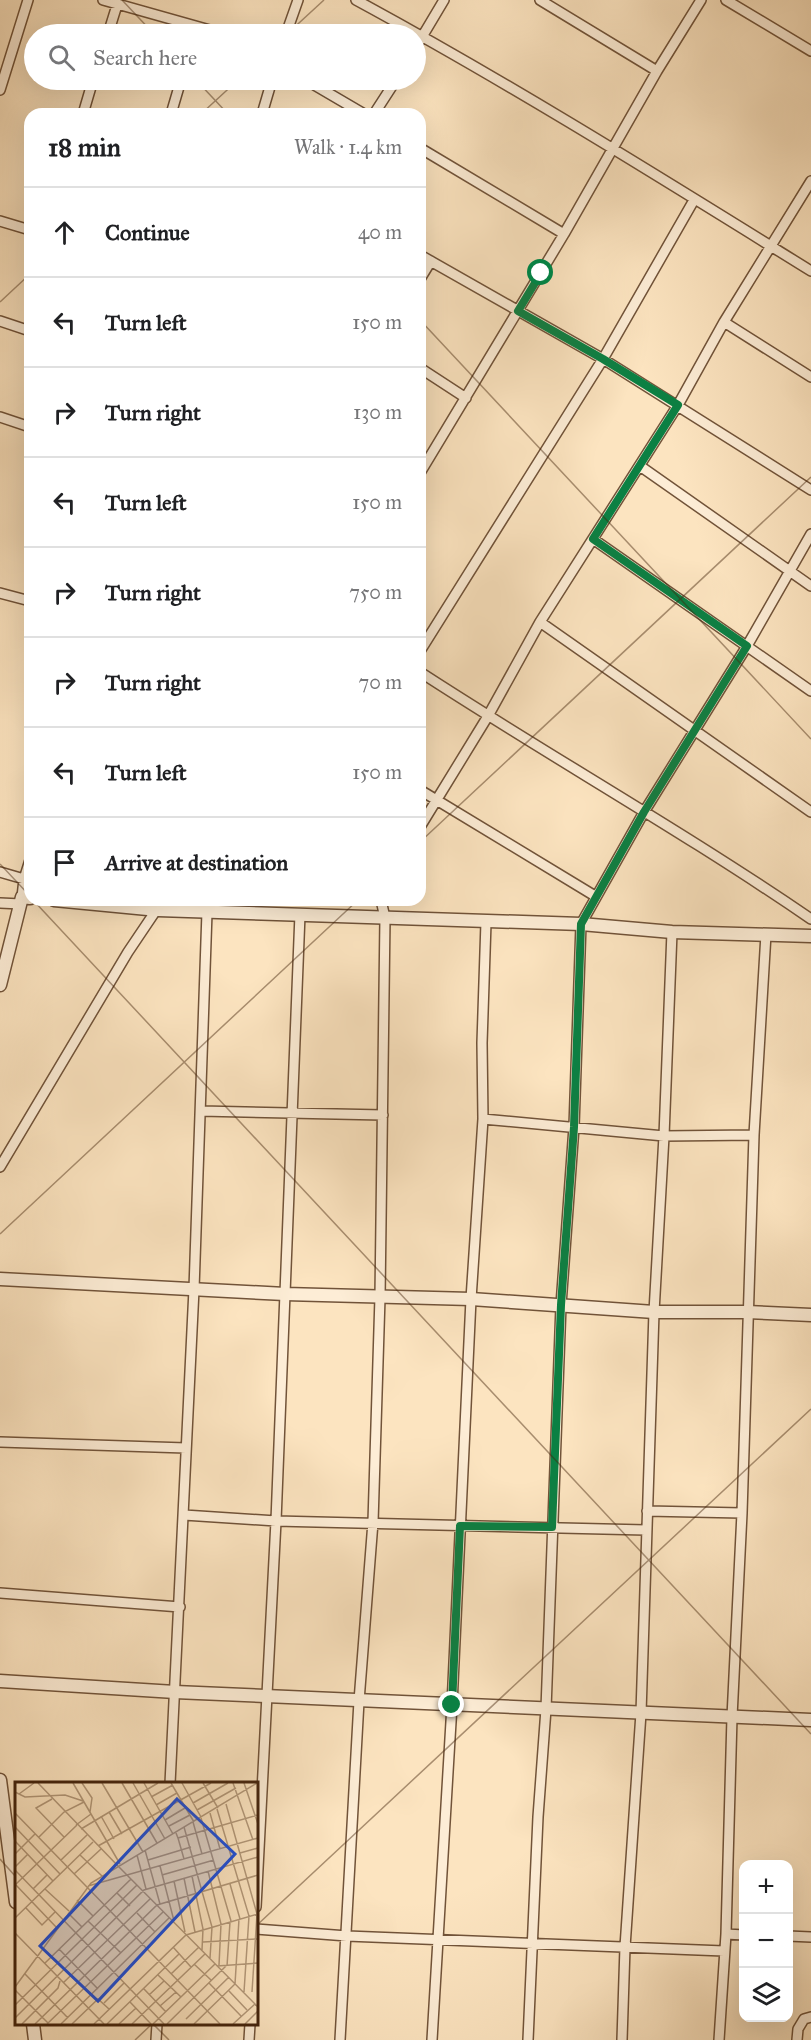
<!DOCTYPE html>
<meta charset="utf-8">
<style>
:root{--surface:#fff;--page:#f2f2f2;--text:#202124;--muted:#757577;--line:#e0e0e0}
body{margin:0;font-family:"IM FELL Great Primer",serif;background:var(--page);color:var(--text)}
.controls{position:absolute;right:18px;bottom:18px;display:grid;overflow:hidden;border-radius:12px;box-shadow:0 6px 24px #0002}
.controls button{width:54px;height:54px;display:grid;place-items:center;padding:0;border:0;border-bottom:2px solid var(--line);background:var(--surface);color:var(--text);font:30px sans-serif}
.stop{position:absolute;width:18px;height:18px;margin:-14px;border:4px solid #0b8043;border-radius:50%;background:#fff}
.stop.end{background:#0b8043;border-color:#fff;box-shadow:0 2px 6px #0008}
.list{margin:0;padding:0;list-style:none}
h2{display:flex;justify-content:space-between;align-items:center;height:78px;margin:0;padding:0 24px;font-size:26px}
h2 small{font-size:20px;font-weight:400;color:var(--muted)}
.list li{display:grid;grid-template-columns:39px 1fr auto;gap:18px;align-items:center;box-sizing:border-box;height:90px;padding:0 24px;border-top:2px solid var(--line)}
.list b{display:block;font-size:22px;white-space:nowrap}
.list em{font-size:20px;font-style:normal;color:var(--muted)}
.icon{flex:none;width:33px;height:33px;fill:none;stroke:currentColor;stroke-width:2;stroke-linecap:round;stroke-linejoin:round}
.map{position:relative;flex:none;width:811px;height:2040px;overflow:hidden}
.search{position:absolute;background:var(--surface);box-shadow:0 6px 24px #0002;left:24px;top:24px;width:402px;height:66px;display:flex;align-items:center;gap:15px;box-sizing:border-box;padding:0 21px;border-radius:33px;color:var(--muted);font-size:22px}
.panel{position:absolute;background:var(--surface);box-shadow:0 6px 24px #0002;left:24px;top:108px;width:402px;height:798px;border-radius:18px}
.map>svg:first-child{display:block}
</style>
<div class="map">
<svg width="811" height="2040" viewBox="0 0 811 2040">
<rect width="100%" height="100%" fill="#fce4c0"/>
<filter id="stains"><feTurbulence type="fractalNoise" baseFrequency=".00333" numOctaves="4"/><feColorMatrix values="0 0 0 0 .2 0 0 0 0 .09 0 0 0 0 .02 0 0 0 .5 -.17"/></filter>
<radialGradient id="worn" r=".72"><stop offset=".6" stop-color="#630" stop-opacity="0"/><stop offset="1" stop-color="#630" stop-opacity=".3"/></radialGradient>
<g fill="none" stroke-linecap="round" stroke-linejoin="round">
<g stroke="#715339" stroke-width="12">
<path id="minor" d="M103,0L224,34
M356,0C511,84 661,178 811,271
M540,0L657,71
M726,0L811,51
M108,34L117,5
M286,34L298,0
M416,47L444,0
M306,80L364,114
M0,90L28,0
M83,114L93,80
M171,114L181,80
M262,114L272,80
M374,114L396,80
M420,148L564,234
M0,221L30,230
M420,255L603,359L811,490
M420,279L431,261
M0,321L30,331
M724,322L811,377
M420,368L466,398
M0,417L30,427
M640,466L811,586
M420,473L564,234L657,71L701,0
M593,539L811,691
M0,593L30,601
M540,622L811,812
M420,651L603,359L694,200
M420,672C549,756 684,832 811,919
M420,790L595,896
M420,827L488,716L540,622L678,405L724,322L811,181
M0,872L24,879
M22,897L24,879L30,860
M0,903L21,904
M201,1111L383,1115
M483,1119L664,1136L754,1135
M0,1167L128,952L163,900
M0,1442L186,1448
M647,1511L742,1513
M184,1515L276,1521L646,1530
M0,1593L180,1607
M170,1784L194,1289L207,912
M256,1907L276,1521L300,914
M256,1929L347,1936L724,1951
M726,1934L744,1935
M788,1936L811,1937
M156,2040L157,2024
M249,2040L250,2024
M340,2040L359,1701L373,1522L380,1297L385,918L381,900
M432,2040L452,1705L471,1299L483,1119L482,1043L486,922
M528,2040L538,1817L546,1709L561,1305L574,1127L581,924L644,812L747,646L811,534
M622,2040L625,1947L641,1713L654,1312L664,1136L672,932
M719,2040L726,1934L732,1717L742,1513L754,1135L766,934
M797,2040L798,2029L804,2019L811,2017"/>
</g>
<g stroke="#715339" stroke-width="15">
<path id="tertiary" d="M54,900L158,910L581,924L672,932L811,936
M0,985L22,897L30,898
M0,1279L285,1294L471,1299L654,1312H747L811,1315
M0,1681L175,1692L811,1720
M0,1780L16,1902
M33,2024L35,2040"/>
</g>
<use href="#minor" stroke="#fdedd6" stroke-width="9"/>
<use href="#tertiary" stroke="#fdedd6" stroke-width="12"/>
</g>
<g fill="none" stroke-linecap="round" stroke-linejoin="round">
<path stroke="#0b8043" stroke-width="8" d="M452,1705L460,1526L552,1527L561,1305L574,1127L581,924L644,812L747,646L593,539L678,405L603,359L518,311L541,273"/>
</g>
<path fill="none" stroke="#43230c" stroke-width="1.5" stroke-opacity="0.45" d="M122,0L154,34M287,34L324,0M196,80L228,114M201,114L238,80M0,302L30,274M420,320L811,739M420,842L811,477M0,864L30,896M33,900L811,1734M0,1234L358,900M0,1859L16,1877M256,1926L811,1409M153,2024L169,2040M135,2040L152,2024"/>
<g transform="translate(15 1782)">
<rect width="243" height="243" fill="#fce4c0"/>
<path fill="none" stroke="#b29778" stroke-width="1.5" d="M23,1L103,84M58,1L105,82M67,1L77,16L75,30M87,1L128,70M107,1L142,61M118,1L150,57M129,1L158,52M156,1L179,40M167,1L186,35M188,1L203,26M218,1L238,58M229,1L243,42M0,10L10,15L50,13L68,19M4,12L19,1M136,15L158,3M37,17L21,26L49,55M178,21L213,1M211,22L242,132L237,210M141,23L162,11M202,27L234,134L229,210M182,28L221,6M94,30L107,52M0,31L205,242M195,31L205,67M86,34L99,57M186,36L216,139M150,38L170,26M178,40L187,72M61,43L76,32M154,44L175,33M0,45L45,92M169,45L197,145L195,176M66,47L143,1M161,51L163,56L243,33M24,55L49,30L69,20M163,56L169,77M0,59L38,99M83,64L196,1M130,68L145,122M225,71L243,66M0,72L20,52M65,73L87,94M122,73L131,107M46,78L72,53M133,78L176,65M103,84L243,225M145,84L159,139M0,85L13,72M0,88L149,242M193,89L206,142L204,183M59,92L86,67M147,93L199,78M177,94L188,147L187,168M169,96L180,150M159,99L170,150M0,102L42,146M215,102L225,137M0,103L62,43M73,104L243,56M18,107L32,93M30,107L54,129M102,111L115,124M62,118L78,134M11,126L27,143L40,130M53,131L67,145M122,131L140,150M0,136L78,60M73,139L106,171M0,151L89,242M188,160L242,157M158,165L176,185M44,167L83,207M30,181L116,97M179,182L196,198M202,184L243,181M212,184L215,140M10,192L53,236M156,192L184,165M143,193L166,215M48,201L135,117M194,201L226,234M0,205L76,101L242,1M129,207L151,230M0,208L33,241M214,209L232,228M134,213L149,199M115,220L136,242M89,221L109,201M0,223L122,103M145,224L161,210M0,236L129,108L243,75M171,237L214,195M7,242L43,206L45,199M20,242L142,123L243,93M32,242L148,130M46,242L154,136M57,242L83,217L94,227M79,242L171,153L243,132M92,242L164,172M104,242L121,226M117,242L190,172M138,242L200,182M152,242L211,184M179,242L220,202L224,137M218,242L240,222M230,242L243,229"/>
<path fill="#1d4ed8" fill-opacity="0.15" stroke="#1d4ed8" stroke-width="3" d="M162,17L220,72L83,219L25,164Z"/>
<rect width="243" height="243" fill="none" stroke="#43230c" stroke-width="3"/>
</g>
<rect width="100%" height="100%" filter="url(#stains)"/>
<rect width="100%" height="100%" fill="url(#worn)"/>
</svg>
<div class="controls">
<button>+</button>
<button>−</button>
<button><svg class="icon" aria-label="layers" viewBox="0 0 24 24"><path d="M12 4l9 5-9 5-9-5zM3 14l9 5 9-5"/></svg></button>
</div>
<div class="stop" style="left:541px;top:273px"></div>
<div class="stop end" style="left:452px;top:1705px"></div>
<div class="search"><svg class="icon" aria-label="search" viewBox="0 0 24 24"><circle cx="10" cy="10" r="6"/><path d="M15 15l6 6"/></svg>Search here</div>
<section class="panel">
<h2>18 min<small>Walk · 1.4 km</small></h2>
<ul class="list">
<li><svg class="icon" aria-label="ahead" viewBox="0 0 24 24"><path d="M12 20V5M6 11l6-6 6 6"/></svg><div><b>Continue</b></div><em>40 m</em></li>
<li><svg class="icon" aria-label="left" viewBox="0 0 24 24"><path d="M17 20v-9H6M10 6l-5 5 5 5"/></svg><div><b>Turn left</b></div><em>150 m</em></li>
<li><svg class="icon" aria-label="right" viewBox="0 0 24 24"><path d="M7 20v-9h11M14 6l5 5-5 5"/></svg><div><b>Turn right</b></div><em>130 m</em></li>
<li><svg class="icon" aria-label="left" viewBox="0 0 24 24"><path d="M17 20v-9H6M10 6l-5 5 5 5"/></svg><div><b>Turn left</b></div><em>150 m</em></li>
<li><svg class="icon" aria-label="right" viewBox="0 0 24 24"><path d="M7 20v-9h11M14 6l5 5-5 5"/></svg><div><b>Turn right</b></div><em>750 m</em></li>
<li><svg class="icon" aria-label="right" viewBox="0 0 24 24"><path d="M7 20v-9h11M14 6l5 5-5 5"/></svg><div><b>Turn right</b></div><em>70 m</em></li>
<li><svg class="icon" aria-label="left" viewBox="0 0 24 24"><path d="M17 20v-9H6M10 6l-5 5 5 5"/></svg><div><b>Turn left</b></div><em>150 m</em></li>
<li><svg class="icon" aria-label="arrive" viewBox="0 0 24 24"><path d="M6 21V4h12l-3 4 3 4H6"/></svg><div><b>Arrive at destination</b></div></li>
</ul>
</section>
</div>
